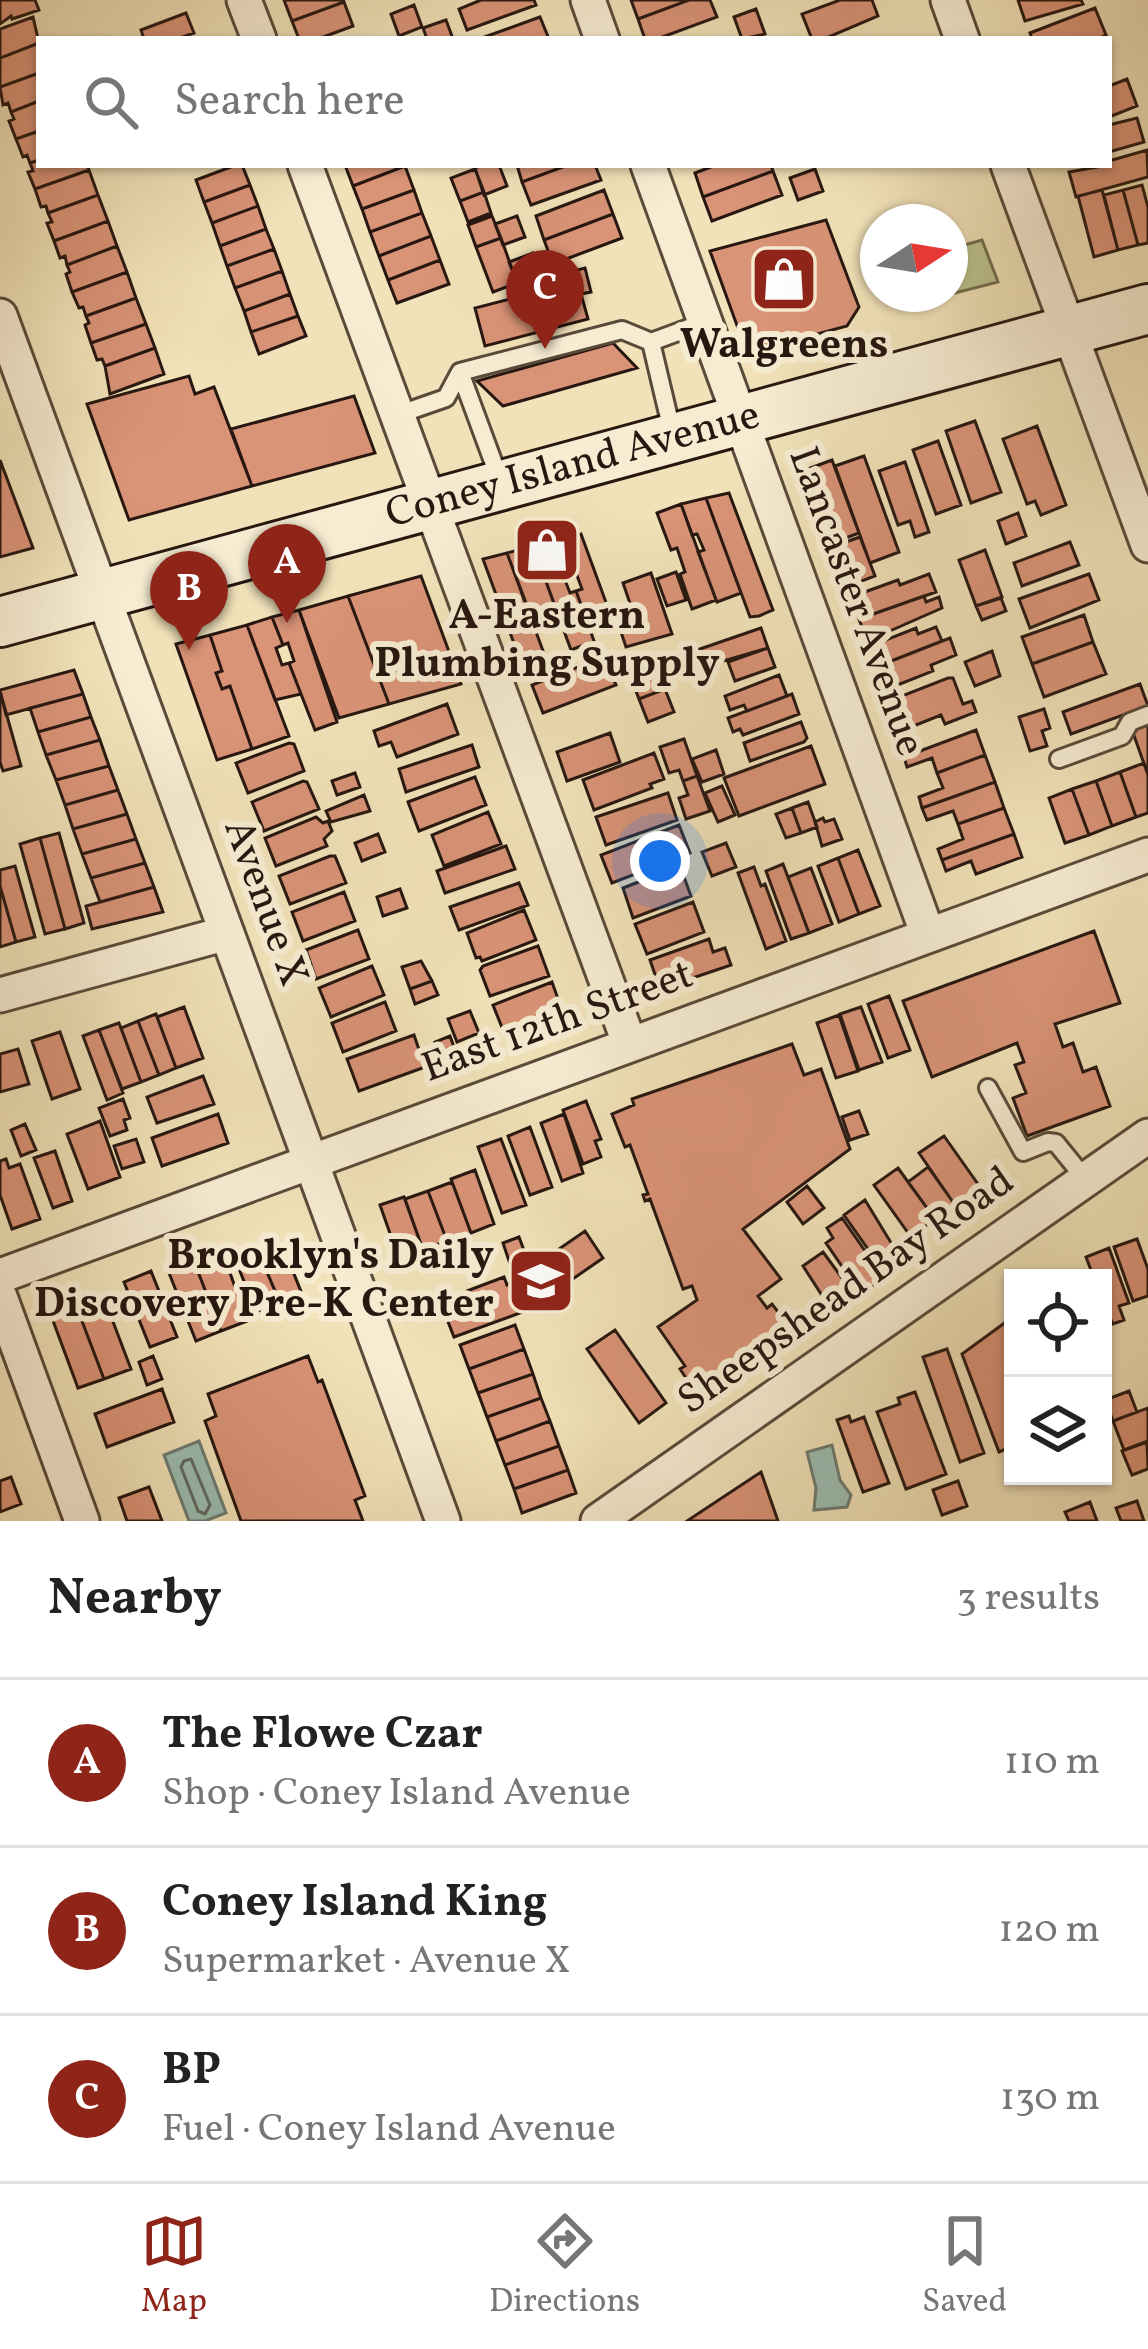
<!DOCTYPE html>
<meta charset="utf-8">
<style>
:root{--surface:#fff;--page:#f6f6f6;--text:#222;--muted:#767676;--line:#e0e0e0;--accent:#8f2418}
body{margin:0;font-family:Vollkorn,serif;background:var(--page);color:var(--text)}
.controls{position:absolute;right:36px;bottom:36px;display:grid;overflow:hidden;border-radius:0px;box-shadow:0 3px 9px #0004}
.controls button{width:108px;height:108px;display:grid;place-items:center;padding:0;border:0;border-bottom:3px solid var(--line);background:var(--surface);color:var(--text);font:60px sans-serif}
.compass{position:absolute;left:860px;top:204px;width:108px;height:108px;border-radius:50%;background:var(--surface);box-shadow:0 3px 9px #0004;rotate:78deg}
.you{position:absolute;left:660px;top:861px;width:42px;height:42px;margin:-30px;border:9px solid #fff;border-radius:50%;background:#1a73e8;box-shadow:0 0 0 18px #1a73e833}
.badge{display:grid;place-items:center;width:78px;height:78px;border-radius:50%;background:var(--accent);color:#fff;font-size:39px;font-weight:700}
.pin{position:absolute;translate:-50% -99px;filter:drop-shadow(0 3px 6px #0008)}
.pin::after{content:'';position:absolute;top:63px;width:42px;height:36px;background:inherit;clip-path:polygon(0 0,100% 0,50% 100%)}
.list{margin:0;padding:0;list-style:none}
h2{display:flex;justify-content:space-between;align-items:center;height:156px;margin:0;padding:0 48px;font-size:51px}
h2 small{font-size:39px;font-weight:400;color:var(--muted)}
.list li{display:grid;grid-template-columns:78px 1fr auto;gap:36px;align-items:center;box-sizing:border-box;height:168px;padding:0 48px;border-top:3px solid var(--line)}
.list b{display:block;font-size:45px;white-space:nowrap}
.list p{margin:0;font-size:39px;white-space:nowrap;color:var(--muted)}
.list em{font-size:39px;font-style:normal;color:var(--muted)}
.icon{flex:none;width:66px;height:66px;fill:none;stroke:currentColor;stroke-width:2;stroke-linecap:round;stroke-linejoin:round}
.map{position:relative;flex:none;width:1148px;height:1521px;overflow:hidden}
.search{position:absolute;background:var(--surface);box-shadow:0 3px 9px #0004;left:36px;right:36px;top:36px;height:132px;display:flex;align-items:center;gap:30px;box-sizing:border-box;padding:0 42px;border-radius:0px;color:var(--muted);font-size:45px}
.sheet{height:660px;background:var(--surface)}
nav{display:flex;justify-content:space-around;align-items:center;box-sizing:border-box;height:168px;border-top:3px solid var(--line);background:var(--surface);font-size:33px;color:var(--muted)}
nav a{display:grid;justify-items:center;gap:6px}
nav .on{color:var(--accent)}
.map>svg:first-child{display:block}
</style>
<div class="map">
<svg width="1148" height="1521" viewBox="0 0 1148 1521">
<rect width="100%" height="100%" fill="#f1e2b9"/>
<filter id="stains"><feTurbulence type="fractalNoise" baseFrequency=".00167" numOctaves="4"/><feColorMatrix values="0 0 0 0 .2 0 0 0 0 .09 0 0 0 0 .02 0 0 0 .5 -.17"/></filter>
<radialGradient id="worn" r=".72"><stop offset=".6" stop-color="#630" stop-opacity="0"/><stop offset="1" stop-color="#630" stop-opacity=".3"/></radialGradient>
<path fill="#bcc38e" stroke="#726d4f" stroke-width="3" d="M982,240L998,282L955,293L950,274V249Z"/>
<path fill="#9bbdb2" stroke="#6d7b71" stroke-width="3" d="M199,1441L226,1513L205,1521H189L164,1455Z
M832,1445L840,1480L851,1495L847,1507L814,1510L816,1488L807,1452Z"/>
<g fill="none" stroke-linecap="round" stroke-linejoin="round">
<path stroke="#616a61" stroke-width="3" d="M191,1459L210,1505L205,1514L198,1511L181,1467L184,1461Z"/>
</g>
<path fill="#d99377" stroke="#271710" stroke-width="3" d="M0,0H35L39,10L12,19L11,16L0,24Z
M284,0H343L344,2L292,21Z
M481,0H534L536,5L467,30L459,9Z
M631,0H689L638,19Z
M689,0H710L717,17L657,39H645L638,19Z
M840,0H872L878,16L824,39H812L802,14Z
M1018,0H1081L1083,4L1025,21Z
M344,2L353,26L318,39H299L292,21Z
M414,5L422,27L399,36L391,14Z
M1095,8L1106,35L1097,39H1032L1030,33Z
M756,9L765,34L742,39L734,17Z
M186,13L194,33L177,39H144L141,30Z
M33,17L39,43L0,58V29Z
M540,17L549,39H479Z
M446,20L453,39H427L423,28Z
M39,43V73L0,87V58Z
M39,73V101L11,112L8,103L3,105L0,87Z
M1127,79L1137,106L1109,117V86Z
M39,101V131L16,139L9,121L14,119L11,112Z
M1137,118L1144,142L1109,152V125Z
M39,131V160L30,163L27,155L23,157L16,139Z
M1147,150L1148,177L1076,197L1069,172L1109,165V161Z
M39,160V165H87L89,170L35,189L28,172L33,171L30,163Z
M236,165H242L250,185L204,202L196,180Z
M345,165H405V166L353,186Z
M482,165H499L507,186L484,195L475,168Z
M517,165H568L522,182Z
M568,165H595L601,180L531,205L522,182Z
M716,165H771L773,171L703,197L695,173Z
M405,166L414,190L362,209L353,186Z
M475,169L484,192L460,201L451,178Z
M815,169L823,191L798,200L790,178Z
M89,170L98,195L48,213L46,206L41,207L35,189Z
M773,171L782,195L712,221L703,197Z
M250,185L258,206L212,223L204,202Z
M1142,185L1148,207V243L1138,245L1123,190Z
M414,190L422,213L370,232L362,209Z
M604,190L613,214L544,240L536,216Z
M1102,190L1118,250L1094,257L1078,196Z
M1123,190L1138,245L1118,250L1104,195Z
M484,192L491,213L468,222L460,201Z
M98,195L108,221L54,241L47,223L52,222L48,213Z
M258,206L266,229L220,246L212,223Z
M422,213L431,236L379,256L370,232Z
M613,214L622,238L553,264L544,240Z
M492,216L501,238L476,247L468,225Z
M517,216L525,237L503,245L495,224Z
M826,220L859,307L847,326L747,353L710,251Z
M108,221L117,246L67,265L65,256L60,258L54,241Z
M266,229L274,249L227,266L220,246Z
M431,236L440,260L388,280L379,256Z
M501,238L517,283L493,292L476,247Z
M117,246L127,272L72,292L66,274L70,272L67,265Z
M274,249L282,271L235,288L227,266Z
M533,253L541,276L518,285L509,262Z
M440,260L449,284L397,303L388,280Z
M585,268L591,292L581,294L588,319L485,346L475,308L560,286L558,275Z
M282,271L290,294L244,311L235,288Z
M127,272L136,298L86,316L83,307L79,308L72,292Z
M290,294L298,316L251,332L244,311Z
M136,298L146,324L91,343L85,325L89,323L86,316Z
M298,316L306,336L259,354L251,332Z
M146,324L155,348L105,366L102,359L97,360L91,343Z
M613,343L637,368L503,406L477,381Z
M155,348L164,374L110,394L105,366Z
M189,376L195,394L214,387L252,486L129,520L87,404Z
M354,396L375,453L252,486L231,429Z
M975,421L1001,492L971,503L946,431Z
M1037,426L1066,505L1041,515L1035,501L1027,504L1003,439Z
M938,441L961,505L936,514L913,450Z
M864,456L899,552L870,563L835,466Z
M0,460L33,548L0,557Z
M832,460L859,533L824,546L797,473Z
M905,462L929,532L915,537L910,521L898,525L879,471Z
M729,493L773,610L759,616L750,617L706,498Z
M706,498L741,593L717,602L698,552L704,550L697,534L692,535L681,504Z
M681,504L716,600L692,609L680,574L685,572L677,548L671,550L657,513Z
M1018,513L1026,536L1006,544L998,521Z
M581,534L611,616L588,624L576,591L582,589L575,570L569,573L557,540Z
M860,537L875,576L838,590L823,550Z
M557,540L569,573L563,575L570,593L576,591L594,641L571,650L533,546Z
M1070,542L1079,565L1022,586L1014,563Z
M533,546L559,617L534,624L507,553Z
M985,550L1002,597L976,606L959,560Z
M507,553L550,670L527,679L483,559Z
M676,572L686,600L667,606L657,579Z
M651,573L672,634L626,647L617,620L634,615L623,583Z
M929,574L936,592L859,619L851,597L898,580L900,585Z
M1089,574L1099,600L1030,628L1019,599Z
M421,576L461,684L389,704L348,596Z
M348,596L389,704L339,718L299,610Z
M924,596L926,602L939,597L942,608L867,641L859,619Z
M1001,598L1006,611L982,620L976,606Z
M299,610L337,722L315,730L289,663L294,661L288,643L283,645L272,617Z
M1084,615L1093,642L1032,664L1022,637Z
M272,617L283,645L276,648L282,665L289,663L301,694L275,700L247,625Z
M247,625L289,736L252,749L230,686L222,689L216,673L222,671L210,635Z
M936,627L942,641L876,667L868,647L916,628L918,634Z
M761,628L768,648L703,667L697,650Z
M210,635L222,671L216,673L222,689L230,686L252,749L217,760L176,644Z
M950,638L956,655L931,665L933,671L885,690L876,667Z
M1093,642L1106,674L1044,697L1032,664Z
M768,648L775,667L735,681L728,662Z
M992,651L1000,676L975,686L965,662Z
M604,657L616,685L543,713L532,685Z
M656,665L665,689L639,699L630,675Z
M74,670L83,694L6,715L0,690Z
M779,675L787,696L747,711L744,705L730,710L725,696Z
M948,678H953L963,704L972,701L976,712L945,724L941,715L906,729L894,699Z
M1140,684L1148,706L1071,734L1063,712Z
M665,689L674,712L648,722L639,699Z
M0,691L21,766L3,771L0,762Z
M83,694L91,717L38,732L30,708Z
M792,694L799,714L743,735L740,729L733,732L728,718Z
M447,704L458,734L397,757L391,742L379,746L374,731Z
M1044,709L1050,728L1042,731L1047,746L1030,751L1019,717Z
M91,717L100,740L46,755L38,732Z
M801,722L807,738L804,742L750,761L744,743Z
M1148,724V775L1132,730Z
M976,730L985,755L937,773L932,758L907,767L904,757Z
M610,733L620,762L567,781L557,752Z
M684,739L697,776L683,781L679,770L669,773L660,747Z
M100,740L109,766L56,780L46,755Z
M289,743L294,744L304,771L248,793L236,763Z
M472,745L479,767L406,792L399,769Z
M811,746L825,784L739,816L724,778Z
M716,750L724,774L702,782L692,759Z
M654,753L664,779L650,784L652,788L594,810L583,780Z
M985,755L995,782L922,808L919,797L943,788L937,773Z
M1144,763L1148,775V813L1136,817L1120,772Z
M109,766L118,790L65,805L56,780Z
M1120,772L1136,817L1112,826L1096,781Z
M355,773L360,787L337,795L332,781Z
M697,776L710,811L686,819L679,798L688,795L683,781Z
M475,777L486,805L419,831L408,802Z
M303,781L307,782L319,809L264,831L252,802Z
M1096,781L1112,826L1089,835L1072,789Z
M995,782L1004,808L958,824L953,811L927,820L922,808Z
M722,786L735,815L718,822L705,793Z
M1072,789L1089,835L1065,843L1049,798Z
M118,790L127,814L73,829L65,805Z
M668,793L677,820L606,845L596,817Z
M364,795L370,811L331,822L326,811Z
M808,802L817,827L801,833L792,808Z
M792,808L801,833L786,838L776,814Z
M1004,808L1014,834L942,860L938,849L963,839L958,824Z
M488,812L501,844L444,866L432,835Z
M127,814L136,839L82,854L73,829Z
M316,817L323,823L328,821L332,831L324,839L327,846L276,866L265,838Z
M823,818L825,822L834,819L842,839L822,846L815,822Z
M679,825L690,853L612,883L601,855Z
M59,833L84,923L65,929L40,838Z
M378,834L385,852L362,861L355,843Z
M1014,834L1022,857L976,874L971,861L946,871L942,860Z
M40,838L65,929L45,934L20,844Z
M136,839L145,863L91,878L82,854Z
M726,843L736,867L712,876L702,852Z
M506,846L515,869L445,893L437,871Z
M858,850L880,906L859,914L838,858Z
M330,856H335L346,883L290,904L279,876Z
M838,858L859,914L839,922L818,866Z
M145,863L154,887L100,902L91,878Z
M783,864L809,933L791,939L766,871Z
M15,866L35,937L16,942L0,886V870Z
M680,866L691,896L633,918L623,888Z
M754,867L761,886L765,884L786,941L766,949L738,873Z
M811,868L832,924L809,933L788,877Z
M519,883L528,905L459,930L450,907Z
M0,886L16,942L0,947Z
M154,887L163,912L92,929L86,906Z
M400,889L407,908L383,916L377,897Z
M344,892L355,921L303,941L292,912Z
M693,902L704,932L647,954L635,924Z
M524,910L536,940L482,961L480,957L476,958L467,933Z
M358,930L369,959L316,979L306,950Z
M1094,931L1120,1003L1055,1024L1063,1047L1073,1043L1083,1072L1096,1067L1110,1106L1027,1136L1013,1098L1026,1093L1015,1065L1024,1062L1017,1043L932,1077L903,1001Z
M709,939L713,952L725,948L731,965L660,989L650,960Z
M538,946L549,976L490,996L480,970L483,966Z
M421,961L432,981L410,989L402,967Z
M372,966L384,995L331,1017L319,988Z
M432,981L438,995L415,1004L410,989Z
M552,982L563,1013L505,1035L493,1005Z
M889,996L910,1050L888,1058L868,1004Z
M385,1002L396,1031L343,1052L332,1023Z
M184,1007L203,1058L176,1068L157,1017Z
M861,1007L882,1062L859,1070L840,1014Z
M470,1011L479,1033L457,1042L448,1019Z
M156,1014L176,1068L159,1075L138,1021Z
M839,1015L858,1071L836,1078L817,1023Z
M138,1021L159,1075L141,1082L121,1028Z
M119,1023L141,1082L122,1089L99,1030Z
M99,1030L123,1093L107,1100L83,1036Z
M60,1032L80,1089L52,1099L32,1041Z
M414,1035L425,1067L359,1091L347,1059Z
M450,1036L460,1063L445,1068L435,1042Z
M792,1044L804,1075L821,1069L850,1149L743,1229L781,1279L758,1296L767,1308L772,1304L789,1326L779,1333L785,1341L735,1372L732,1369L699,1397L680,1369L685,1366L658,1327L697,1300L692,1286L683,1289L650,1199L645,1201L643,1195L648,1194L630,1145L625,1147L612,1114L634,1105L632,1099Z
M18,1049L29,1084L0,1092V1054Z
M203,1076L214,1104L157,1123L147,1097Z
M123,1099L130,1118L124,1120L127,1130L110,1136L99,1108Z
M586,1101L601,1139L595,1141L601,1157L583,1164L563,1110Z
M859,1111L868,1134L850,1140L842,1117Z
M218,1114L228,1143L162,1166L152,1138Z
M564,1114L583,1173L562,1181L541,1123Z
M100,1121L120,1177L88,1189L67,1134Z
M25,1124L36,1150L21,1156L11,1130Z
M530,1127L552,1187L530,1195L508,1136Z
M944,1136L980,1187L955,1205L919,1153Z
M136,1139L144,1162L122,1169L114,1146Z
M501,1139L526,1205L502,1213L478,1147Z
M55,1151L72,1201L53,1208L34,1158Z
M6,1159L9,1168L20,1164L40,1219L12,1229L0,1195V1161Z
M928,1167L955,1205L935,1219L908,1182Z
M898,1168L935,1219L911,1237L874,1185Z
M475,1170L494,1224L471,1233L451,1179Z
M452,1182L471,1233L447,1241L428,1191Z
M807,1186L824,1208L803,1224L787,1202Z
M428,1191L447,1241L423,1250L405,1199Z
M404,1197L423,1250L399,1259L380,1205Z
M865,1200L893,1246L875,1259L844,1215Z
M842,1218L884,1278L861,1294L826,1243L833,1238L827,1228Z
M585,1231L603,1258L528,1310L454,1337L440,1301L504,1277L507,1285Z
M519,1237L528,1261L511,1267L503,1243Z
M1137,1239L1148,1269V1296L1133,1301L1114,1247Z
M282,1244L302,1294L280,1303L259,1253Z
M1109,1248L1129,1303L1119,1306L1124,1320L1113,1324L1103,1305V1278H1094L1086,1257Z
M823,1252L856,1297L834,1314L803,1266Z
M223,1253L247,1321L221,1331L195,1264Z
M259,1253L280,1303L256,1312L236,1261Z
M195,1264L221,1331L196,1341L169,1273Z
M151,1271L177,1337L150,1347L124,1282Z
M104,1298L131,1369L104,1379L77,1308Z
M77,1308L104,1379L78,1388L52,1318Z
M1010,1319L1013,1328V1446L999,1452L962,1354Z
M515,1325L524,1349L469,1369L460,1345Z
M615,1330L666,1403L639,1423L587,1349Z
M524,1349L533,1374L478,1393L469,1369Z
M947,1349L984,1453L960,1462L923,1357Z
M153,1356L162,1379L147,1385L139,1362Z
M308,1356L318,1382L322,1380L365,1496L355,1500L363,1521H241L205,1421L216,1416L208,1394Z
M533,1374L541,1398L487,1417L478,1393Z
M162,1389L174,1422L107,1447L95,1414Z
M1129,1391L1137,1412L1113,1421L1105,1400Z
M915,1392L946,1474L906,1489L877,1412L900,1404L898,1398Z
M541,1398L550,1421L496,1441L487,1417Z
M1148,1408V1441L1124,1450L1113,1421Z
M849,1416L851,1422L864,1417L889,1483L863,1492L837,1420Z
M550,1421L559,1446L505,1465L496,1441Z
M1147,1442L1148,1469L1132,1475L1122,1451Z
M559,1446L568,1470L514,1489L505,1465Z
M568,1470L576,1493L522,1513L514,1489Z
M761,1472L778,1521H687Z
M11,1477L21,1504L0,1512V1481Z
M958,1481L967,1506L942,1515L933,1490Z
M149,1487L162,1521H127L119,1498Z
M1137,1501L1144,1521H1121L1116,1508Z
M1090,1502L1097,1521H1069L1065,1512Z"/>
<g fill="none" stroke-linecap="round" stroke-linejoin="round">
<g stroke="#5a4a3a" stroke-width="22">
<path id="service" d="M651,342L673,435
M460,372L501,483
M397,415L446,398L460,372L622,330L651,342L705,322
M1059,759L1122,736L1130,722L1148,715
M988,1088L1023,1152L1048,1142L1056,1143L1086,1180"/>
</g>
<g stroke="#5a4a3a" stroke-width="39">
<path id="minor" d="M244,0L259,39
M588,0L602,39
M948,0L962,39
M305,165L630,1045
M648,165L928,935
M1008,165L1148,545
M0,316L443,1521
M0,995L227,933
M0,1276L1148,855
M0,1297L82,1521
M598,1521L1148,1136"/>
</g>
<g stroke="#271710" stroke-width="54">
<g id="secondary">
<path id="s1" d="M0,622L1148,309"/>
</g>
</g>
<use href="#service" stroke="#f6ecd2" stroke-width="16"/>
<use href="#minor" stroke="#f6ecd2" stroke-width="33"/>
<use href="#secondary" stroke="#f6ecd2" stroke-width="48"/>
</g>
<defs>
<g id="shop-square" transform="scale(3.45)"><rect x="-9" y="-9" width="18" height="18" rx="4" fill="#8f2418" stroke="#f6ecd2"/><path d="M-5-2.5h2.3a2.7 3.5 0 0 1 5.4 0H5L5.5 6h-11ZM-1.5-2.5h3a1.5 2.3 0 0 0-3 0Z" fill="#fff"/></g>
<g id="school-square" transform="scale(3.45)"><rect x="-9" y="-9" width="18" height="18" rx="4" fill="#8f2418" stroke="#f6ecd2"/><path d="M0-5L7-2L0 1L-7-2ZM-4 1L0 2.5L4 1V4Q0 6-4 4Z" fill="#fff"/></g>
</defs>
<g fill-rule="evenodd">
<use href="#shop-square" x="784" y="279"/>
<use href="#shop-square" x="547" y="550"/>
<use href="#school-square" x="541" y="1281"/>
</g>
<g text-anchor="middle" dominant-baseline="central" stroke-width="12" stroke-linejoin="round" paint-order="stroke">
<g font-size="42" font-weight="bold" fill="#271710" stroke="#f6ecd2">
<text x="784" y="346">Walgreens</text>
<text x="547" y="617">A-Eastern<tspan x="547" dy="48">Plumbing Supply</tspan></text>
<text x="494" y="1257" text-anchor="end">Brooklyn's Daily<tspan x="494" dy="48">Discovery Pre-K Center</tspan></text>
</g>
<g font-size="42" fill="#271710" stroke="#f6ecd2">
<text stroke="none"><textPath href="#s1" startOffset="594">Coney Island Avenue</textPath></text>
<text transform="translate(855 602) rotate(70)">Lancaster Avenue</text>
<text transform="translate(264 903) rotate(70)">Avenue X</text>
<text transform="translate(558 1023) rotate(-20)">East 12th Street</text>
<text transform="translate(847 1292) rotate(-35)">Sheepshead Bay Road</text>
</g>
</g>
<rect width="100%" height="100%" filter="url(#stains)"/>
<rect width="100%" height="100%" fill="url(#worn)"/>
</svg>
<div class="controls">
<button><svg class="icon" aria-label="locate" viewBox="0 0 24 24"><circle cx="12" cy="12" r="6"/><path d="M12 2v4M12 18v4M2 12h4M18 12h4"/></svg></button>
<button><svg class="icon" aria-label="layers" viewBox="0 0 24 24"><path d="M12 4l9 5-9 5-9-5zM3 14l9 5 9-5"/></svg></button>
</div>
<svg class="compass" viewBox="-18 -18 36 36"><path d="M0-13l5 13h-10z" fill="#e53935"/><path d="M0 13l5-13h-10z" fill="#767676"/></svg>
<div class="you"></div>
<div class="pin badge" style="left:287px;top:623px">A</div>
<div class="pin badge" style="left:189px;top:650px">B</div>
<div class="pin badge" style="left:545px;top:349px">C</div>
<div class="search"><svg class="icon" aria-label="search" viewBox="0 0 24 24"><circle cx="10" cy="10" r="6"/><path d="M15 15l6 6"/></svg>Search here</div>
</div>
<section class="sheet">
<h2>Nearby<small>3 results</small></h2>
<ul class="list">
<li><span class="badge">A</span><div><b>The Flowe Czar</b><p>Shop · Coney Island Avenue</p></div><em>110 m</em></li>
<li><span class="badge">B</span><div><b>Coney Island King</b><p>Supermarket · Avenue X</p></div><em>120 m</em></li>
<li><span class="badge">C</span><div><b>BP</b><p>Fuel · Coney Island Avenue</p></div><em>130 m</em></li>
</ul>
</section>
<nav>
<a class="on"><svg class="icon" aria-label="map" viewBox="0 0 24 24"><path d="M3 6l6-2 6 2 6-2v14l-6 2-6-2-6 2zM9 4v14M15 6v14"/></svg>Map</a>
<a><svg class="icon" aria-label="directions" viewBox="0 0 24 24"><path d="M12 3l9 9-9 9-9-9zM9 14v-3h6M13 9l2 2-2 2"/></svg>Directions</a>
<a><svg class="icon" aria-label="saved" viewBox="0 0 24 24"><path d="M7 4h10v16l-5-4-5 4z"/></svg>Saved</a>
</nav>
